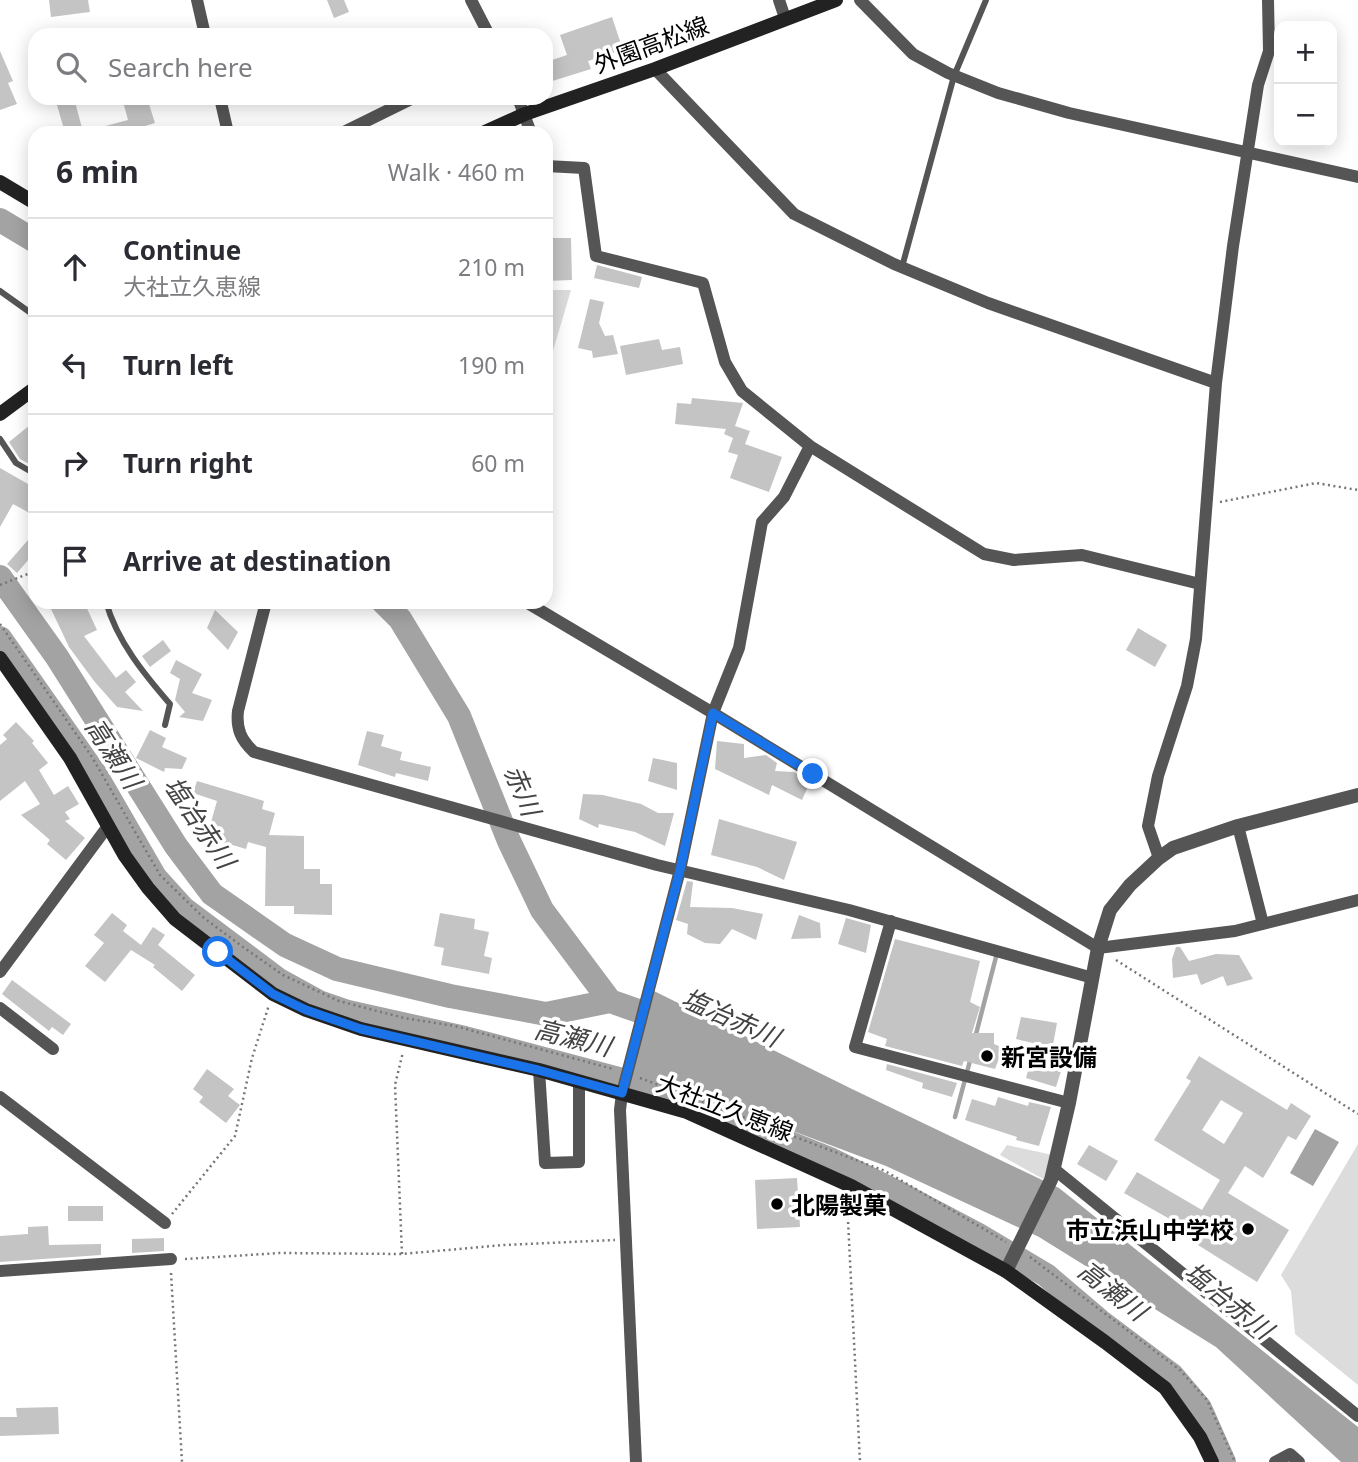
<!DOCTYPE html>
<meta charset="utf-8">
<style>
:root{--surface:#fff;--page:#f7f7f7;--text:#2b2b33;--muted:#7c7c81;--line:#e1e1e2}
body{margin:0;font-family:"Noto Sans","Noto Sans JP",sans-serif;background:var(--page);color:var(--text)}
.controls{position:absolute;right:21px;top:21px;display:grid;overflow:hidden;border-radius:14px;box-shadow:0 4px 18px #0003}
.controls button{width:63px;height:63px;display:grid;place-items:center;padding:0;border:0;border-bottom:2px solid var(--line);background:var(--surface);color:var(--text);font:35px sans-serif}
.stop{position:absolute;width:21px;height:21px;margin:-16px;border:5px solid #1a73e8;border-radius:50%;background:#fff}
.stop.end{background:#1a73e8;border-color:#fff;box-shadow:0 2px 7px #0008}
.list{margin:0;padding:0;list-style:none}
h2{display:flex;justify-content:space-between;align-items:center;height:91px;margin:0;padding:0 28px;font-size:30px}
h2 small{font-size:23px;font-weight:400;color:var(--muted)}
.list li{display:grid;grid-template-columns:46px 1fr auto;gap:21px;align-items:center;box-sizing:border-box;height:98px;padding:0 28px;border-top:2px solid var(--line)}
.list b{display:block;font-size:26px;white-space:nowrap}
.list p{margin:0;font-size:23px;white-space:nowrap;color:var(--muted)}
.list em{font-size:23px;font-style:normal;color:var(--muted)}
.icon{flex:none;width:38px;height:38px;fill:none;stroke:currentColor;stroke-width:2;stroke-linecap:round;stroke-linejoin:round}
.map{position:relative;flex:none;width:1358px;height:1462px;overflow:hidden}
.search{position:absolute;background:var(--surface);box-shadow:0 4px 18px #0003;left:28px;top:28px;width:525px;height:77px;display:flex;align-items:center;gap:18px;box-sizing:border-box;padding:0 24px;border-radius:21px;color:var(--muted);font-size:26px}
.panel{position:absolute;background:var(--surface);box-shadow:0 4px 18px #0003;left:28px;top:126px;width:525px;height:483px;border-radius:21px}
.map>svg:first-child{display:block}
</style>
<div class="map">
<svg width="1358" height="1462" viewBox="0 0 1358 1462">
<rect width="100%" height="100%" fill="#fff"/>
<path fill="#dcdcdc" d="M546,290H571L550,361L546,359Z
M1358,1144V1385L1295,1334L1291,1291L1281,1275Z
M1007,1145L1057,1156L1045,1180L1000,1155Z"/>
<path fill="#a3a3a3" d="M654,991L852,1089L1059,1188L1358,1427V1462H1341L1216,1347L1039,1237L886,1166L632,1071Z
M1315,1129L1339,1142L1313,1186L1290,1173Z"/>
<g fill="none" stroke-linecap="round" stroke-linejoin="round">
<path stroke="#a3a3a3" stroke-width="4.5" d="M975,1038L996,957
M955,1117L971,1057"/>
<path stroke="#a3a3a3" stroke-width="24" d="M0,220L35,241
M0,577L57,657L176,846L212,894L285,945L337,969L450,996L546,1014L610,1001L667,1021
M383,602L400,619L459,716L509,841L542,910L610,1001
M0,638L96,775L155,877L183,908L279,980L319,1002L348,1012L465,1038L653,1088L832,1160L901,1194L977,1234L1046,1275L1100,1321L1172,1375L1200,1408L1224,1462"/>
</g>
<path fill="#c4c4c4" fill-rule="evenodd" d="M49,0H88L90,12L51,17Z
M327,0H344L349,12L334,18Z
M612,17L623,50L588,61L591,69L546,83V62L567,55L560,35Z
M0,51L13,81L8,83L17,104L0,110Z
M55,98H74L82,128L65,133Z
M122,98H147L155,123L122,133H95L94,129L128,120Z
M546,238H571L572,280L546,281Z
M597,265L642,277L639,288L594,278Z
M590,299L604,302L599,323L605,336L613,335L618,354L593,358L592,351L578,348Z
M659,339L662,350L680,347L683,364L626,375L620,346Z
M692,398L743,403L735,426L750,431L745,444L782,457L769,492L730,478L738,455L728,452L733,438L724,434L726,429L675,424L677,403L691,404Z
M35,421V467L20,459L9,442Z
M0,468L35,488V516L13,504L0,527Z
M28,540L35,546V552L17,573L7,564Z
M52,602H84L97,630L84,636L116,678L126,670L136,682L125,692L143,711L117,707L94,681L69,647L51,609L54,608Z
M215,610L238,632L228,650L207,628Z
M1138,628L1167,645L1155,667L1126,650Z
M163,640L171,651L150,667L142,656Z
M176,660L202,674L192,693L212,700L203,721L179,717L185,712L175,700L180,679L170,673Z
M16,722L34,741L32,743L48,763L39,770L54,795L68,786L79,804L65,812L70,819L65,821L85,838L66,860L47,844L50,840L21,815L40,804L25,781L0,801V745L7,739L3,735Z
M150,730L166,738L162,747L187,758L182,769L165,768L164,772L136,758Z
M367,731L384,735L381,746L402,752L400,760L431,767L428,781L396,773L395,777L358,765Z
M717,741L744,744V758L766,755L777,763L775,771L794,772L810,782L802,800L772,785L769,795L715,769Z
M653,758L677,763V790L648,781Z
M197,781L264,801L262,809L275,813L269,835L304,836V869H320V884H332V915L294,914V906H265L266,847L248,842L246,849L212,839L215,831L209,829L217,801L193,793Z
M583,794L603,795L641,804L658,813H674L665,846L635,832L599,824L598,828L579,819Z
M719,819L797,842L784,880L757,867L711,855Z
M687,881L693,882L690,907L732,908L763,914L756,940L732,929L720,944L705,943L687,934L688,924L676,920Z
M112,913L127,925L123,931L141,945L153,927L165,935L158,945L195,975L182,991L153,967L155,965L131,950L105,982L85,966L104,943L94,935Z
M440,913L475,919L474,929L489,932L484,956L492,958L489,974L441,965L444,948L434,946Z
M799,915L820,923L821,938L791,939Z
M846,918L871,925L866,953L838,944Z
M895,939L980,961L970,1002L980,1007L972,1033H994V1044L1003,1048L995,1069L964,1061L962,1066L885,1046L887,1039L868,1032Z
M1176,947H1180L1189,961L1216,954L1239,955L1253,979L1227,986L1223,976L1201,985L1197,974L1173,978L1172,959Z
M12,980L71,1024L63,1035L52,1027L49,1031L2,994Z
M1021,1017L1057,1023L1050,1061L1063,1065L1056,1087L1026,1078L1029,1067L1037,1070L1045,1046L1016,1039Z
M1199,1056L1287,1110L1291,1103L1311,1116L1296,1140L1288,1136L1263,1178L1245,1166L1228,1193L1289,1230L1257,1282L1198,1245L1201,1241L1187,1233L1189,1230L1124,1193L1137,1172L1202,1210L1220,1180L1154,1140L1191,1081L1186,1078ZM1221,1100L1243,1113L1224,1144L1202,1130Z
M887,1064L957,1083L952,1097L922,1088L923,1083L886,1070Z
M207,1069L234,1089L228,1096L240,1105L226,1123L199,1102L203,1097L193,1089Z
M998,1097L1028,1106L1029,1102L1051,1107L1039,1146L1016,1140L1017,1137L965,1120L972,1099L995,1106Z
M1089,1145L1118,1161L1106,1181L1077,1164Z
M797,1178L800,1227L757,1229L755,1180Z
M68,1206H103V1221H68Z
M48,1226L49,1245L101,1244V1255L0,1262V1236L28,1234V1227Z
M164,1238V1251L132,1253V1239Z
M58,1407L59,1434L0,1436V1417H17L16,1408Z"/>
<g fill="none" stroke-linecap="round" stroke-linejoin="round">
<path stroke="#777" stroke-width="2.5" stroke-dasharray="2 3.5" stroke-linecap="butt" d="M1220,502L1316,483L1358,490
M0,585L35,571
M0,624L92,757L160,875L204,918L243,947L283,975L339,1001L404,1018L455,1026L613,1069
M1116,960L1358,1114
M640,1078L885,1171L1006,1242
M847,1200L860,1462
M172,1214L235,1136L252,1058L269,1005
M402,1254L395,1085L403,1052
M1030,1257L1180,1370L1207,1400L1235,1462
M185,1259L280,1253L402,1254L504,1245L615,1240
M171,1273L182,1462"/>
<path stroke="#555" stroke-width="6" d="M902,267L954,76L986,0
M0,291L35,316
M0,439L16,463L35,474
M106,602C117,641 144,674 170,704L165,725"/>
<path stroke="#555" stroke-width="12" d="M197,0L205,35
M471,0L489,35
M779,0L785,18
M860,0L913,54L948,73L998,93L1069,113L1358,177
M655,69L794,214L894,264L988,303L1216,383
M220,98L228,133
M518,98L531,133
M342,133L413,98
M546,166L584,168L596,256L703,283L725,362L742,391L810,446L984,554L1014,560L1082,555L1200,584
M266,602L238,711C236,729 241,740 254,752L657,865L849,910L1093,978
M526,602L713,713L1098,948L1235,931L1358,900
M1238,826L1263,924
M1159,858L1148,826L1158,776L1187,686L1196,639L1216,383L1233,246L1258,85L1269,51L1268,0
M891,921L855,1047L1069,1103
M0,972L108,826
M0,1008L53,1049
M539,1070L545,1163L579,1162V1082
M0,1097L165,1223
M1054,1169L1358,1416
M0,1271L171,1259
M636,1462L620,1110L622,1093L680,870L713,713L739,648L762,522L784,497L810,446
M1275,1462L1290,1454L1299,1462"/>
<path stroke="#555" stroke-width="14" d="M1006,1271L1051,1180L1069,1103L1098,948L1110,910L1130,885L1159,858L1173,848L1238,826L1358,795"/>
<path stroke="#222" stroke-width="14" d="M483,133L525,114L655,69L836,0
M0,182L35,203
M0,414L35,388
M0,658L70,758L125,856L148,888L175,919L273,994L306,1010L361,1029L539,1070L687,1112L851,1186L1006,1271L1105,1342L1165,1388L1200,1437L1212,1462"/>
</g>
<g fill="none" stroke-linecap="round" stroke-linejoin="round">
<path stroke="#1a73e8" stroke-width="9" d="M218,952L273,994L306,1010L361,1029L538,1070L622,1093L680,870L713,713L813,774"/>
</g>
<g fill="#000" stroke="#fff" stroke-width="2.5">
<circle cx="987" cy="1056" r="7"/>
<circle cx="777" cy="1204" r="7"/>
<circle cx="1248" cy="1229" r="7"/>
</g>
<g text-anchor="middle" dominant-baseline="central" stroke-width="7" stroke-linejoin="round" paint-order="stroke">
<g font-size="24" fill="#000" stroke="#fff">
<text transform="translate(651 44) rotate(-20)">外園高松線</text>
<text transform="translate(725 1107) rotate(21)">大社立久恵線</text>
</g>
<g font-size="24" font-weight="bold" fill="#000" stroke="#fff" text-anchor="start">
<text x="1001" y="1056">新宮設備</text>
<text x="791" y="1204">北陽製菓</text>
<text x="1234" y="1229" text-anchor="end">市立浜山中学校</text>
</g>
<g font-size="26" font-style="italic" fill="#444" stroke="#fff">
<text transform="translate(114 753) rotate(57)">高瀬川</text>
<text transform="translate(523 790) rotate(67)">赤川</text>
<text transform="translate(200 822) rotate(56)">塩冶赤川</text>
<text transform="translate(731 1017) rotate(24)">塩冶赤川</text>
<text transform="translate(573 1037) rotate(14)">高瀬川</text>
<text transform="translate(1113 1290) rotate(38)">高瀬川</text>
<text transform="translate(1229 1300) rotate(39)">塩冶赤川</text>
</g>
</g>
</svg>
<div class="controls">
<button>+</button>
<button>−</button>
</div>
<div class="stop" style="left:218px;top:952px"></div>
<div class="stop end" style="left:813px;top:774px"></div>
<div class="search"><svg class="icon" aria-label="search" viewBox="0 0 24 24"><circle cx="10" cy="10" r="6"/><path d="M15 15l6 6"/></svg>Search here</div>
<section class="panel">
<h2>6 min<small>Walk · 460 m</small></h2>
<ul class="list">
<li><svg class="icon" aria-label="ahead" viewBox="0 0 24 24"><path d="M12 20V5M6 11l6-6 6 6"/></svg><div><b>Continue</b><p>大社立久恵線</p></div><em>210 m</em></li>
<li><svg class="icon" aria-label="left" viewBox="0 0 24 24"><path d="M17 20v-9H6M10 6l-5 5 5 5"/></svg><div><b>Turn left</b></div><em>190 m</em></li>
<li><svg class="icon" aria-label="right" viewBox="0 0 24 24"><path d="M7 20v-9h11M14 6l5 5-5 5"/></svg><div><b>Turn right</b></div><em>60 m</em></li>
<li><svg class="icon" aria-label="arrive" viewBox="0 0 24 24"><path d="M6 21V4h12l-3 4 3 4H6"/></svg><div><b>Arrive at destination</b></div></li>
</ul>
</section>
</div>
